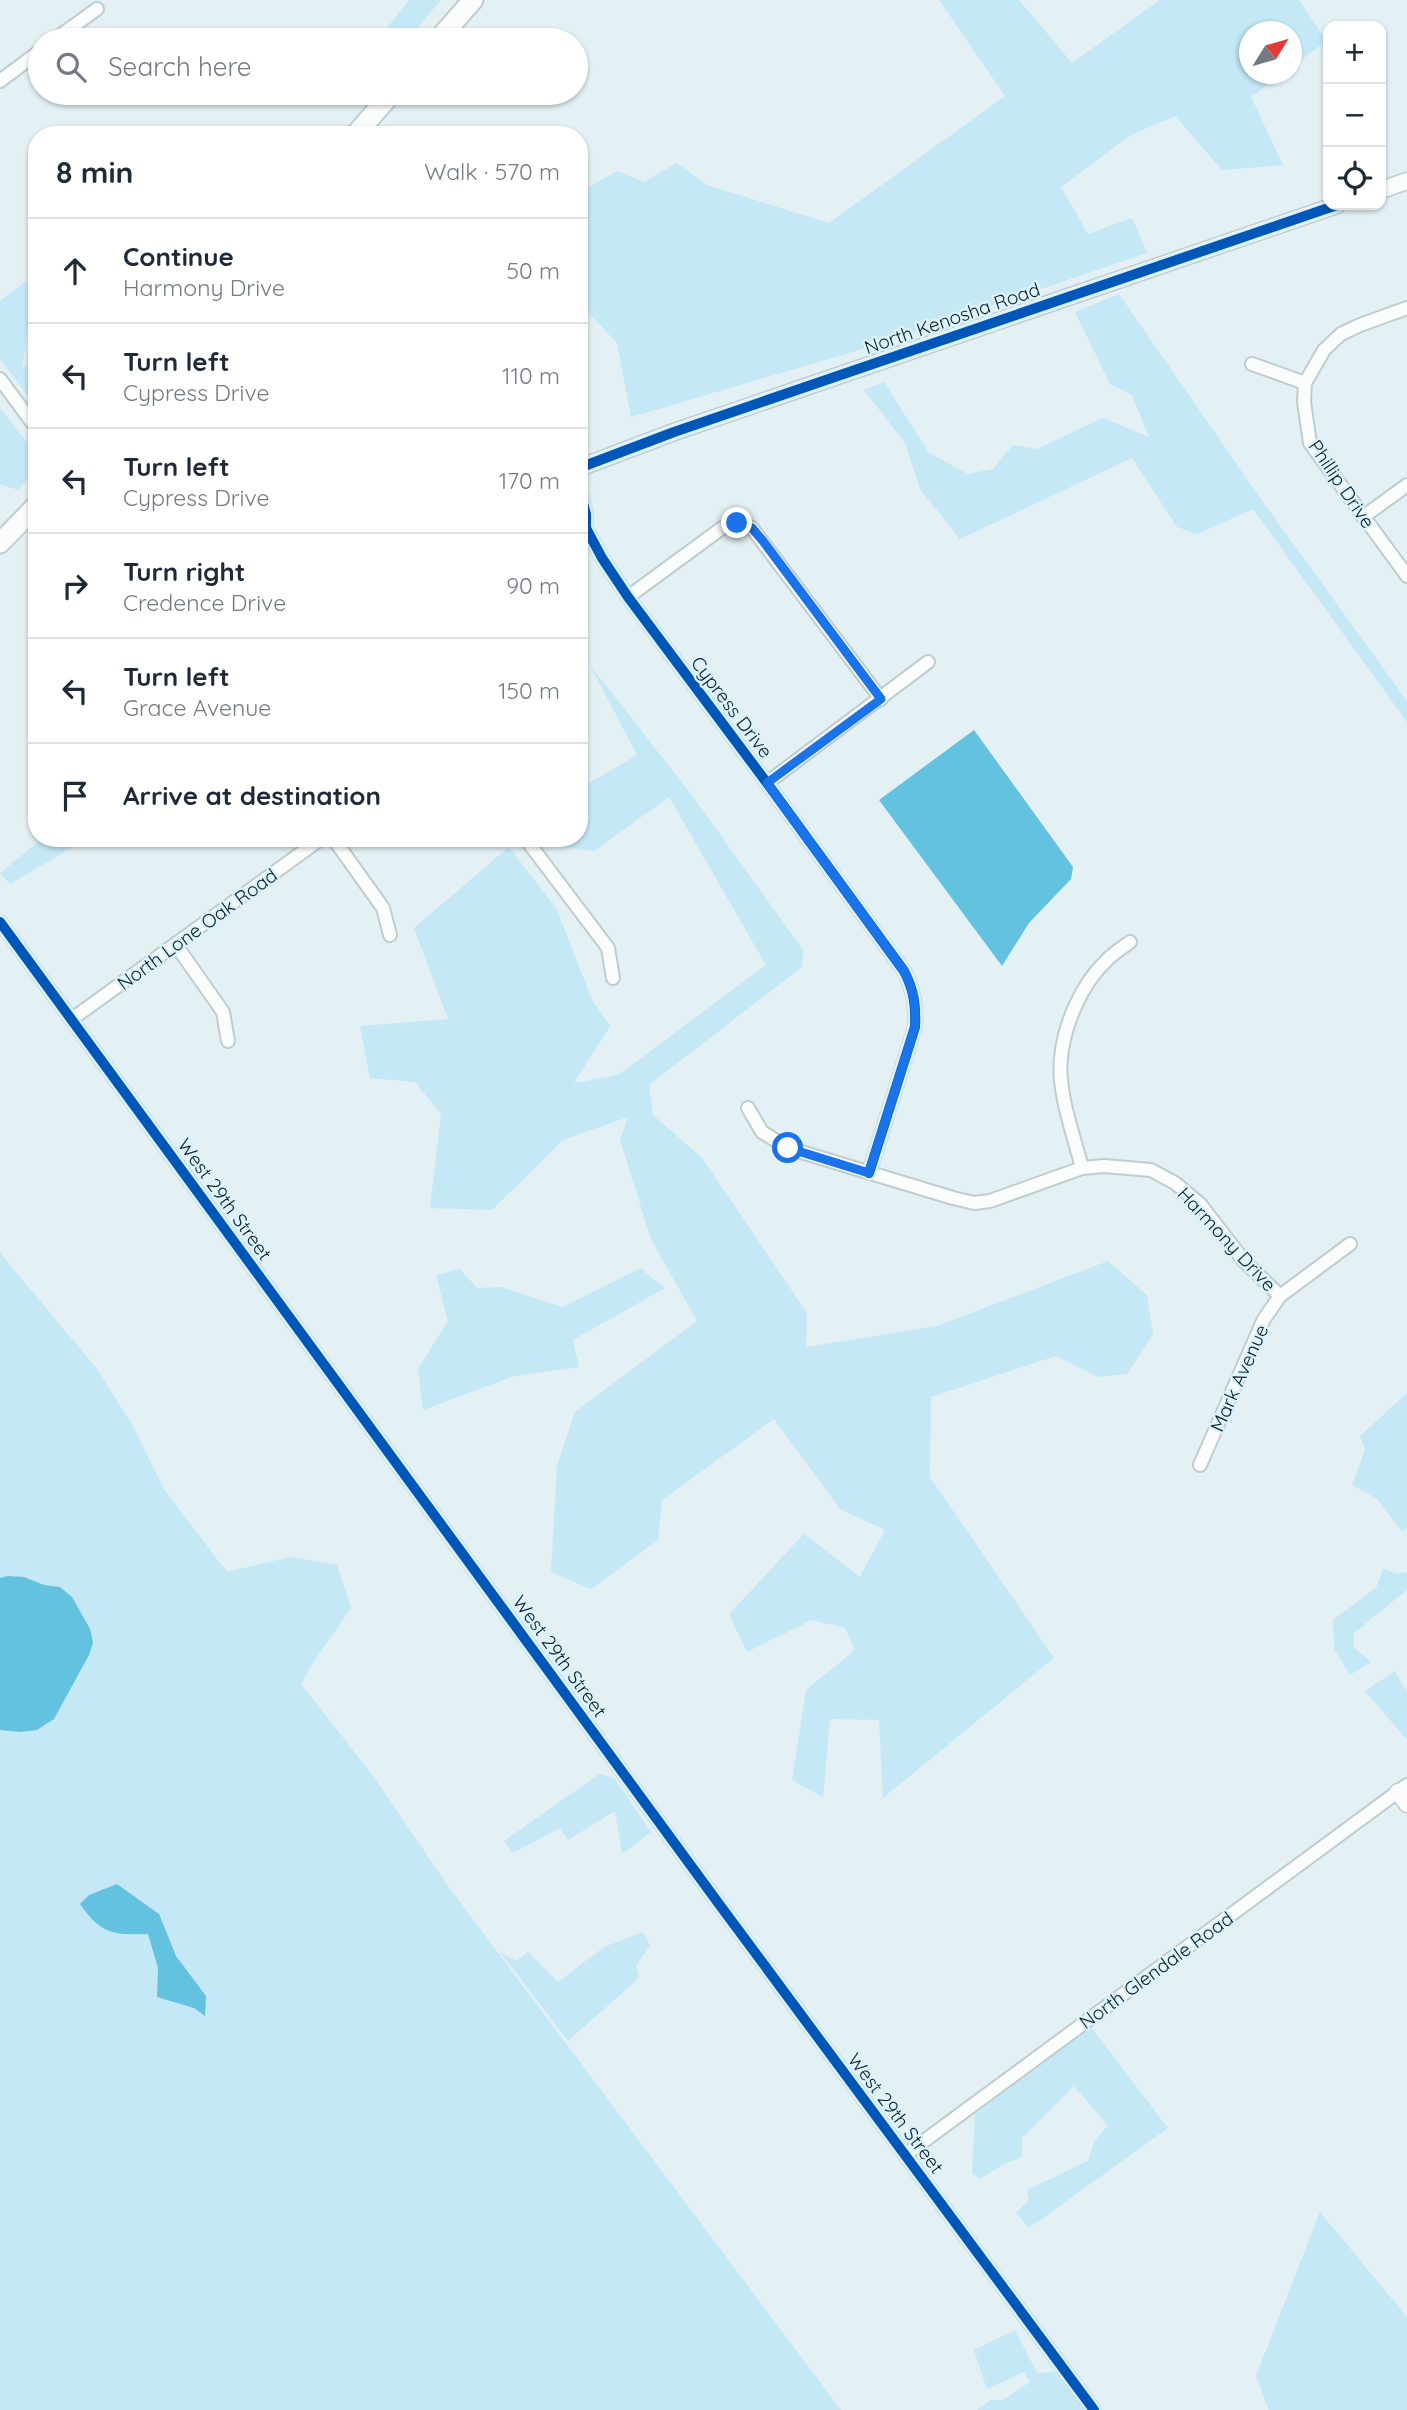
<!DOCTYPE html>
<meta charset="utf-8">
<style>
:root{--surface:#fff;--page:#f6f6f7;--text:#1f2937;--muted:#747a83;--line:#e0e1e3}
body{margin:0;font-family:Quicksand,sans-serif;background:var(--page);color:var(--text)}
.controls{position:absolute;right:21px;top:21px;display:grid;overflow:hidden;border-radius:14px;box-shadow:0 2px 5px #0004}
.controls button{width:63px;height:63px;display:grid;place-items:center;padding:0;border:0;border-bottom:2px solid var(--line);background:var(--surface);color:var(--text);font:35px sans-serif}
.compass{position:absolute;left:1239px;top:21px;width:63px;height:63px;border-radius:50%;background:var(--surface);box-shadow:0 2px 5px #0004;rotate:53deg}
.stop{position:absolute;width:21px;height:21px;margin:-16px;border:5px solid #1a73e8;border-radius:50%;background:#fff}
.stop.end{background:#1a73e8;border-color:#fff;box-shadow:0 2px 7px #0008}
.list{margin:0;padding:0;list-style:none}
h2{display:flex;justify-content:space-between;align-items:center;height:91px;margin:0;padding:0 28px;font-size:30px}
h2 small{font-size:23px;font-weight:400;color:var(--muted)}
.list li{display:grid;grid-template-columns:46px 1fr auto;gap:21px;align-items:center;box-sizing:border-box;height:105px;padding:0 28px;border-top:2px solid var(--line)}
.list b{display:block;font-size:26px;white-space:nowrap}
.list p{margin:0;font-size:23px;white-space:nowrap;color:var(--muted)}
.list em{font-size:23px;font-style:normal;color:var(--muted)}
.icon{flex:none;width:38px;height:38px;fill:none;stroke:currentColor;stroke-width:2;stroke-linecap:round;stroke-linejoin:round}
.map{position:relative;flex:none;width:1407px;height:2410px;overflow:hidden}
.search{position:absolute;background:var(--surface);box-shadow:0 2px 5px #0004;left:28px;top:28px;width:560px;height:77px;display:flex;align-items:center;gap:18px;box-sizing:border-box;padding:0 24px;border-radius:38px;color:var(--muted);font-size:26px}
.panel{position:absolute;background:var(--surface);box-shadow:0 2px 5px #0004;left:28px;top:126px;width:560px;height:721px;border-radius:28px}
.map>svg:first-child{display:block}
</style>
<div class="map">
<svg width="1407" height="2410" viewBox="0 0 1407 2410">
<rect width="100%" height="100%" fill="#e3f0f4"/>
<path fill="#c4e8f6" d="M409,0H441L407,40H377Z
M939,0H1019L1072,63L1160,0H1299L1326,41L1292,67V32H1250V74H1282L1251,97L1283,165L1222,170L1175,116L1131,135L1061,187L1088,234L1132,218L1147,253L873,346L631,417L617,343L579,302V193L617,171L644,182L677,163L707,185L829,223L1005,96Z
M26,281L32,297L22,368L37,357V408L0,359V301Z
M1119,294L1260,498L1407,701V722L1253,509L1197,534L1177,527L1132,458L960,539L920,489L905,443L864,390L884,382L929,453L968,474L993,469L1013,445L1037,449L1103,418L1149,437L1132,395L1110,384L1075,312Z
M0,408L37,455V468L18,490L0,484Z
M590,665L691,794L803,950L802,967L649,1085L653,1115L702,1158L807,1313L806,1347L937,1326L1108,1261L1147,1295L1153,1334L1127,1374L1098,1377L1056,1356L931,1397L930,1477L1054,1658L883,1798L879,1720L830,1719L823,1797L792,1780L806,1690L855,1650L845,1628L812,1620L747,1652L729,1614L804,1534L860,1577L885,1530L840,1509L774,1419L662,1500L658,1540L591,1589L551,1572L557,1466L575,1412L697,1321L651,1239L620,1140L628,1117L563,1140L492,1210L430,1208L441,1114L415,1082L370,1078L360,1026L448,1019L414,928L509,847L557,910L592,1000L610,1026L574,1083L618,1075L766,965L669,797L594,851L562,847L559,838H579V789L637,755Z
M43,838H88L10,884L0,873Z
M0,1253L97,1369L133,1426L164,1489L227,1572L290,1557L337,1565L351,1608L314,1661L301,1684L373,1776L448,1886L841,2410H0Z
M640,1268L665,1288L573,1340L579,1367L514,1376L423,1410L418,1369L448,1321L436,1275L460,1269L477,1288L501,1287L563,1307Z
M1407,1393V1528L1402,1532L1377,1499L1352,1485L1365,1450L1360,1436Z
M1383,1568L1397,1574L1407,1572V1590L1354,1633V1647L1371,1662L1350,1675L1334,1648L1333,1620L1376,1588Z
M1395,1671L1407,1693V1740L1365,1691Z
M599,1774L614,1778L651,1832L622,1854L615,1811L568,1840L560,1828L513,1853L504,1841Z
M643,1932L650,1945L636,1966L639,1978L568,2041L500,1952L516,1961L528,1952L558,1982L604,1947Z
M1091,2027L1168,2128L1029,2228L1016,2213L1029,2200L1027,2190L1088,2161L1095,2140L1108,2126L1074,2086L1022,2138V2157L1005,2163L980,2179L972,2173L975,2114Z
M1320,2212L1407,2317V2410H1269L1256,2376Z
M1015,2330L1037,2373L1055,2372L1085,2410H977L991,2400H1003L1030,2382L1024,2372L987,2389L974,2350Z"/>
<path fill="#63c2e0" d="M974,730L1073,867L1071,879L1029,923L1002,966L879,800Z
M8,1576L24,1577L44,1585L60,1587L72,1597L90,1629L93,1642L89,1655L54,1719L37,1730L20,1732L0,1730V1578Z
M117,1884L159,1914L176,1956L206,1996L205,2016L194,2008L157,1997L158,1968L148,1934C112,1935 101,1934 80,1904L89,1895Z"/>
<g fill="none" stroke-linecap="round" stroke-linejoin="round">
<g stroke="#bfccd0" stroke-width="16">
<path id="minor" d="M54,40L97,9
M0,81L40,51
M1407,308L1360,325L1341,334L1324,350L1305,383L1304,402L1310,443L1407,576
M1252,364L1305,383
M0,379L37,429
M579,489L586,514V528L602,558L628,597L767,783L904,971C914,990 916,1006 915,1027L869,1173
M1363,517L1407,485
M628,597L722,528L737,523L752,528L881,699
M767,783L928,662
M333,838L383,908L390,935
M525,838L608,948L613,978
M0,922L719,1904L1094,2410
M176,945L223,1012L228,1041
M72,1019L322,838
M748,1108L762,1132L788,1148L953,1198L974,1203L990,1201L1082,1168L1104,1166L1151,1170L1175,1183L1200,1204L1244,1261L1280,1296
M1082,1168C1074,1136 1057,1091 1061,1058C1064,1025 1081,985 1105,962C1112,954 1122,948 1130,942
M1200,1465L1264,1319L1280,1296L1350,1244
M905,2155L1407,1785"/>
</g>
<g stroke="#bfccd0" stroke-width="19">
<path id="tertiary" d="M1381,190L1407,181
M579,468L674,432L1337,205
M1398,1792L1407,1804"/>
</g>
<g stroke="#bfccd0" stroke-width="23">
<path id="primary" d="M438,40L473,0
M355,135L392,93
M0,543L37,505"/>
</g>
<use href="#minor" stroke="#fbfdfd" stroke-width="12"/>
<use href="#tertiary" stroke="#fbfdfd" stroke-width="16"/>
<use href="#primary" stroke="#fbfdfd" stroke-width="19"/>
<g stroke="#dbf3fc" stroke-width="15">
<path id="cycleway" d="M579,468L674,432L1337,205
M579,489L586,514V528L602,558L628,597L767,783L904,971C914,990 916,1006 915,1027L869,1173
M0,922L719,1904L1094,2410"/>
</g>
<use href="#cycleway" stroke="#0057b8" stroke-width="10"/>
</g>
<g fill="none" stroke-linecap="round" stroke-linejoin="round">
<path stroke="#1a73e8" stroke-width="9" d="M737,523L752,528L763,541L881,699L767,783L904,971C914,990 916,1006 915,1027L869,1173L788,1148"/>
</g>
<g text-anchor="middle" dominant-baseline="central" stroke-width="5" stroke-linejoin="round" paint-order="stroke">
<g font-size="19" fill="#0d1c21" stroke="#dbf3fc">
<text transform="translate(952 318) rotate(-19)">North Kenosha Road</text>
<text transform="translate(1342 484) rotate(56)">Phillip Drive</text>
<text transform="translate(732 707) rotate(53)">Cypress Drive</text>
<text transform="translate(197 929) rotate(-36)">North Lone Oak Road</text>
<text transform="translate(225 1199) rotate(54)">West 29th Street</text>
<text transform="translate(1227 1239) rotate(47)">Harmony Drive</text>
<text transform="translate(1239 1378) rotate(-66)">Mark Avenue</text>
<text transform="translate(560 1656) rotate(54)">West 29th Street</text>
<text transform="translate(1156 1970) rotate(-36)">North Glendale Road</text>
<text transform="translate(896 2113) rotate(53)">West 29th Street</text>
</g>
</g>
</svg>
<div class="controls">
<button>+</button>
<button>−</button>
<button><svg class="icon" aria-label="locate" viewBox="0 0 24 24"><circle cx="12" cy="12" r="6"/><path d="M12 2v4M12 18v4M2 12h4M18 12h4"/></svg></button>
</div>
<svg class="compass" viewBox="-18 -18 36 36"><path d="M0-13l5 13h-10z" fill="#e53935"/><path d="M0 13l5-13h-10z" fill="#747a83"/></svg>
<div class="stop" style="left:788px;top:1148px"></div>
<div class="stop end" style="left:737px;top:523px"></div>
<div class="search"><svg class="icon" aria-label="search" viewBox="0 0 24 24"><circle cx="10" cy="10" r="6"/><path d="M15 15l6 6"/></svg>Search here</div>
<section class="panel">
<h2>8 min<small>Walk · 570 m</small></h2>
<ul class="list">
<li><svg class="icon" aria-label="ahead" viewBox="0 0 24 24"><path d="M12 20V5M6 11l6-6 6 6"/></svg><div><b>Continue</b><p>Harmony Drive</p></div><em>50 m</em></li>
<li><svg class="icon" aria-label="left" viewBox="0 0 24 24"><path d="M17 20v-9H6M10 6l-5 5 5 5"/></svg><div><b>Turn left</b><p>Cypress Drive</p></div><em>110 m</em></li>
<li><svg class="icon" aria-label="left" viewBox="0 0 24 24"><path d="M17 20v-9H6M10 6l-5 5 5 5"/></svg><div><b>Turn left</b><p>Cypress Drive</p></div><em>170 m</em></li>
<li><svg class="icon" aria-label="right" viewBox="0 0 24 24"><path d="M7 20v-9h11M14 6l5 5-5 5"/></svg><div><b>Turn right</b><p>Credence Drive</p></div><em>90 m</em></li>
<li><svg class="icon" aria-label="left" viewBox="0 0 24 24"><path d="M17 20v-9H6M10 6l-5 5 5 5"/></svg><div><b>Turn left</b><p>Grace Avenue</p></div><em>150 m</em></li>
<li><svg class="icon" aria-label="arrive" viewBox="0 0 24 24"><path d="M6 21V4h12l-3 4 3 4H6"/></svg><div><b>Arrive at destination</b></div></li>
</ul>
</section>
</div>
